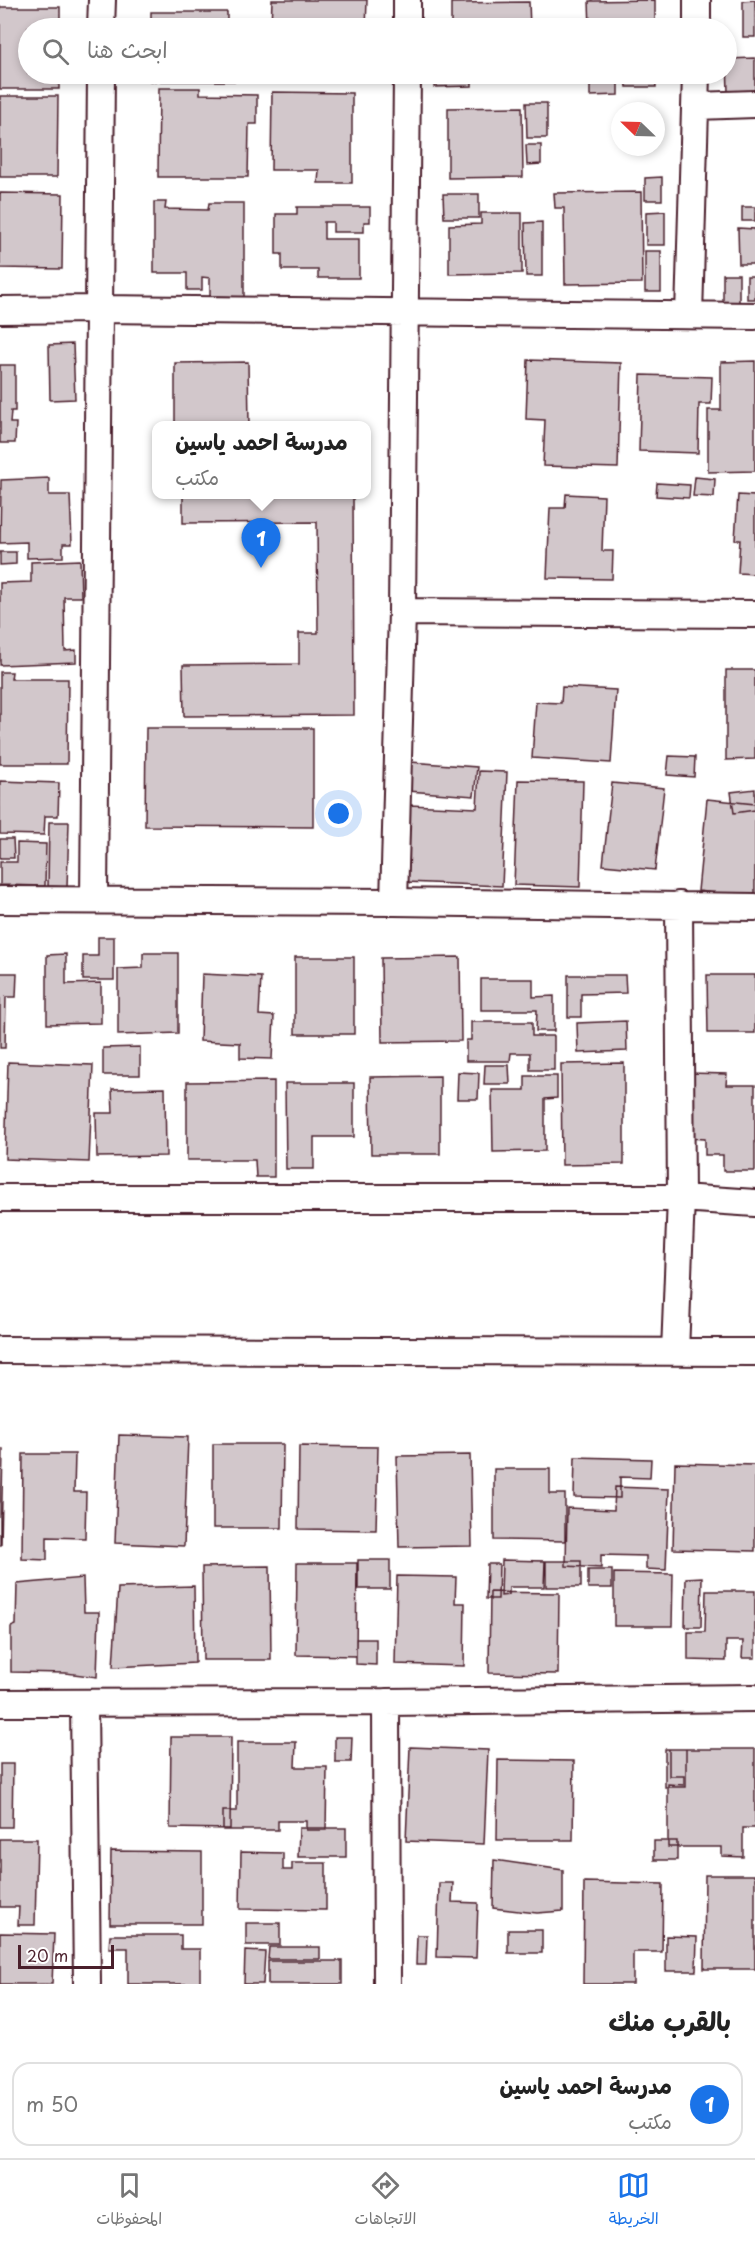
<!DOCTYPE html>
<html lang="ar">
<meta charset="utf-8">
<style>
:root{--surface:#fff;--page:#f2f2f2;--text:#222;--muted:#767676;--line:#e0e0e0;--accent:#1a73e8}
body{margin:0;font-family:"Playpen Sans","Playpen Sans Arabic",sans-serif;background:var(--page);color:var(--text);direction:rtl}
.compass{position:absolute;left:611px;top:102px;width:54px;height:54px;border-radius:50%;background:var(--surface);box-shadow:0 3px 9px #0003;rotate:293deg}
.scale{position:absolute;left:18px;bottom:15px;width:96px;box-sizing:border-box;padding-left:6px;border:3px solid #4a1f2b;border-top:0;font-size:16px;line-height:21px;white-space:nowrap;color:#4a1f2b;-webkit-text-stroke:4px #fff;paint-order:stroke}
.you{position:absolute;left:339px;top:814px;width:21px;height:21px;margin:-15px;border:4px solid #fff;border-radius:50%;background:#1a73e8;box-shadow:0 0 0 9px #1a73e833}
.badge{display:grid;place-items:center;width:39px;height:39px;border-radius:50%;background:var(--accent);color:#fff;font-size:20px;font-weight:700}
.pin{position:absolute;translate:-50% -50px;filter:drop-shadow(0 2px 3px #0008)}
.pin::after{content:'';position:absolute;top:32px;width:21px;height:18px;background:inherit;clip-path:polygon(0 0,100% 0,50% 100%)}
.popup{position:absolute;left:152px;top:421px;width:219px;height:78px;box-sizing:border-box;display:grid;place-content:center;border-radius:12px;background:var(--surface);filter:drop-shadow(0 2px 4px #0005);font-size:20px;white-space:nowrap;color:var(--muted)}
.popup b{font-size:22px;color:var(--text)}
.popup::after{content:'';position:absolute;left:50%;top:100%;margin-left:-12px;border:12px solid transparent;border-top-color:var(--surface)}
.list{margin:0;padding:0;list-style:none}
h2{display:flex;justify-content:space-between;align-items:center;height:78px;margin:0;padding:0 24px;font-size:26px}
h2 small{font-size:20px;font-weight:400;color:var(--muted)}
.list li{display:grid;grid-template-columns:39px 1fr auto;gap:18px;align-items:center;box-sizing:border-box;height:84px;margin:0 12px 12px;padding:0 12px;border:2px solid var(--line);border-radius:18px}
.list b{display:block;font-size:22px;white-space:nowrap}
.list p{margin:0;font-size:20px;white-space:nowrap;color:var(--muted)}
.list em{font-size:20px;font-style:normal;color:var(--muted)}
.icon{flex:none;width:33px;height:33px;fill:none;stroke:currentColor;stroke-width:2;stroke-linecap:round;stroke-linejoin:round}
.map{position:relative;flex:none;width:755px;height:1984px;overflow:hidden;direction:ltr}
.search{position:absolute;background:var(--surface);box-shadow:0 3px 9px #0003;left:18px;right:18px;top:18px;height:66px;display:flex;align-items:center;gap:15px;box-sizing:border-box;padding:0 21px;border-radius:33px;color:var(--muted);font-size:22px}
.sheet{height:174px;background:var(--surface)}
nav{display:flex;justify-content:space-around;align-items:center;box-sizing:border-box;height:84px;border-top:2px solid var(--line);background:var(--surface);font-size:16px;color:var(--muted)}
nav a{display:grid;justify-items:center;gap:3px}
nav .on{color:var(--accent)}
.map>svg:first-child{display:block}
</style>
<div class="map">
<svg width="755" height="1984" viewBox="0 0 755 1984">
<rect width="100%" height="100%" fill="#fff"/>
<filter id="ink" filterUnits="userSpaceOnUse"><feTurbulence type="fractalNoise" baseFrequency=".0167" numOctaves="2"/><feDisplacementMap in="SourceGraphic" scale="12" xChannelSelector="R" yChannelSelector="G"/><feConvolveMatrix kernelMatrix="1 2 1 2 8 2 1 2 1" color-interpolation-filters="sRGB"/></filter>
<g filter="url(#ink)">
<path fill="#d2c7cb" stroke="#4a1f2b" stroke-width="1.5" d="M272,0H367L366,28H271Z
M655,0V28H590L589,1Z
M755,0V37H743V1Z
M529,2L530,28H451V3Z
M0,7H60V28H28V74H59V89H0Z
M151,12H227V28H151Z
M755,58V91L728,92L727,59Z
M150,74H257V81H150Z
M450,74H472V86L434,87V75Z
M626,74H655L656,87H627Z
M618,77V95L590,96V78Z
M159,88H200V94L257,95V124H249L248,177H158Z
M272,92L352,93V183H318L319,170H271Z
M0,96H58L57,177H0Z
M526,103H547V138H527Z
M522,107L523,177L448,178V108Z
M526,145H541V164L527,165Z
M662,177V200H645V178Z
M641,192L642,283L565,284L564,208H555L554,193Z
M0,193L63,194L62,269L0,268Z
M443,194H479V218H444Z
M154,202H166L165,209L208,210L209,203H244V297L210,296V278L202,277V290H187V273H154Z
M297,207H370V222H364V232H333V222H324V239H359V278H318V270H282V254H276V214H297Z
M742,207H755V221H742Z
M665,211V245H646V212Z
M481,213H522V273L449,274V225L481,224Z
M542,222V276H526L525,223Z
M738,228L755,229V264H739Z
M645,251H661V292H645Z
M723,274H739V303H723Z
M747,276H755V299H747Z
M73,344L75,399L50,400L49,345Z
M528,360L621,363L618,468L543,466L545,420L526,419Z
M755,361V471L708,472V410H721V362Z
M248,362L249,426H175V363Z
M0,365H15V411H11L10,423H16L15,443H0Z
M641,375L712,377L711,404H699L698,453L639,451Z
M695,477L715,479L714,497L693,496Z
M49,478V495H70L72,544H63V557L27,558V542L0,543L1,480Z
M657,483L690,485L689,498L656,496Z
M183,494H353L354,715L184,716L183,665L299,664V633H318L317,522L183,523Z
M566,494L604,496L602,551H613L612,579L547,578L550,508H565Z
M738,495L755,496V574L738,573L740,540H735Z
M0,552H16V564L0,565Z
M80,560L81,597H64L65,651L76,650V662L0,665V583L31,582V562Z
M726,670H755V759L726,760Z
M0,672H12L11,679H68L67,764H0Z
M562,687L616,690L611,763L532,758L536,702L561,703Z
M146,728H313V827L145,826Z
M669,756L695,757L694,777L667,775Z
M410,762L477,767L474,796L408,791Z
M479,771L507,772L502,886L406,882L409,805L477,808Z
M518,780L583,781L580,887L514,885Z
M0,781L59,783L58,816H45L44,835L0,834Z
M612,783L664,788L655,870L603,865Z
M755,789V810L734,813L731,792Z
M707,799L755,804V897L698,891Z
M49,822H69L67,887L48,886Z
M0,839H13L14,858H0Z
M17,843L46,844L45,886L0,885V862H17Z
M98,937H114V980H83V956H98Z
M143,953H178V1033L118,1035V969L143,968Z
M66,954V984L101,983V1023L47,1024V955Z
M295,957H354V1034H295Z
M460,957L461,1041L382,1042L381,958Z
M0,973H17L16,997H6L5,1048H0Z
M202,974L261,977L259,1015L274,1016L272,1059L240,1058V1043L200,1041Z
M568,975H625L626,993L581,994V1017H568Z
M707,975H755V1033H708Z
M481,979H533V997L554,996V1031H536L537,1010H481Z
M626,1021L627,1051L578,1053L577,1023Z
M471,1022H532V1036H554V1070H530V1053H511L510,1061H466V1040H471Z
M140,1047V1075H103V1048Z
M8,1062L93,1065L89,1162L5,1159Z
M624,1063V1164L562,1165L561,1064Z
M485,1065H509L510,1084H484Z
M458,1072L479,1073L478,1099H457Z
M689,1073L727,1074L726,1085H755V1171H723V1155H705V1139L688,1138Z
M440,1076V1154H371L370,1077Z
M525,1076H557V1098L545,1099V1151L493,1152L492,1090H525Z
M274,1081V1177H256L255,1160H187V1082Z
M285,1083H354V1137H314V1169H286Z
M165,1088L166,1156L97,1157L96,1113H113L112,1089Z
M119,1435L188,1437L184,1546L115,1543Z
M213,1444H283L282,1528H213Z
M299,1446L378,1447L376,1530L298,1529Z
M0,1449H3L1,1545H0Z
M23,1454H75L74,1492H86L85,1538L47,1537V1560L22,1559Z
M470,1455L472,1546L399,1547L397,1456Z
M575,1457L651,1459L650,1478L620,1477V1498L574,1497Z
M675,1463L755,1465V1551L673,1549Z
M494,1469H550V1494H565V1541L494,1540Z
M615,1487L669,1489L666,1570L646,1569V1556L601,1555V1568L566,1566L567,1508L614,1510Z
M358,1560H390V1589H358Z
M502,1560L545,1561L544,1587H509V1595L501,1596Z
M546,1561H581V1587H546Z
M297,1563H357L356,1656L296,1655Z
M487,1564H499L498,1599H486Z
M270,1566L271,1660H203L202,1567Z
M588,1570H612V1588H588Z
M614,1573L673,1574L672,1626H614Z
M397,1576L456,1577L455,1603H465L464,1666L395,1664Z
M702,1577L701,1627H685L686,1578Z
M83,1578L84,1612H99L97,1677L66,1673L11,1672V1627L16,1625L17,1584Z
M194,1586L195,1663L113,1667L118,1588Z
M706,1591H755V1658H742L743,1641H726V1661L688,1660V1632H705Z
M490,1592L559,1593L558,1674L489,1673Z
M356,1639H376V1665L356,1664Z
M171,1737H231L230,1829L170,1828Z
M335,1737H352L351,1762H335Z
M237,1742H296L295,1767H327L326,1830H306V1821H278V1830H223V1811H237Z
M410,1747L488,1750L484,1844L406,1841Z
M665,1749H686V1787H665Z
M669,1749H755V1828H743V1857L722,1856V1847H668V1784L684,1785V1776H669Z
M498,1760L574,1761L573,1840H497Z
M0,1764H13L12,1827H0Z
M299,1828H346V1857H298Z
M0,1839H37L35,1925H18L19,1907H0Z
M654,1841H677V1860H654Z
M111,1851L202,1852V1924H110Z
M241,1852L283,1853V1870H292V1863H326V1910L240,1909Z
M494,1860L563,1870V1911L537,1913L493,1908Z
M705,1875H755V1969H704Z
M584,1882L663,1884L662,1952H633V1984H583Z
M439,1883H453L452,1902L478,1903L476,1958L437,1957Z
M246,1923H280V1945H246Z
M508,1930H542V1953H508Z
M0,1933L54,1934L52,1984H0Z
M110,1935H181V1949H200V1984H128V1948H109Z
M417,1935H427L426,1965H416Z
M666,1936L697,1937L696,1971H666Z
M269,1947H320V1959H268Z
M245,1951L265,1952L263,1984H244Z
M268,1961H342V1984H268Z"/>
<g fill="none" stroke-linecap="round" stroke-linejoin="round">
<g stroke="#4a1f2b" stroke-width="30">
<path id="minor" d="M101,28L102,0
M407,28V0
M697,28V0
M696,106L755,104
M0,310L99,309L755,316
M689,315L696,74
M402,612L755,614
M94,899L101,74
M0,900L394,902L755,907
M394,902L402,612L407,74
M0,1198H681L755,1203
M0,1350L755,1352
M675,1352L681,1198L679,905
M386,1702L387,1984
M0,1703L386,1702L755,1698
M84,1703L87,1984"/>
</g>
<use href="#minor" stroke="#fff" stroke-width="26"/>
</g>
</g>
</svg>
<svg class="compass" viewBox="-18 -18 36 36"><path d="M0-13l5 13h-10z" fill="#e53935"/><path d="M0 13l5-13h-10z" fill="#767676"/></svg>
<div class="scale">20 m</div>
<div class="you"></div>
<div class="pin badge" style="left:261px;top:568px">1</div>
<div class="popup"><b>مدرسة احمد ياسين</b>مكتب</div>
<div class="search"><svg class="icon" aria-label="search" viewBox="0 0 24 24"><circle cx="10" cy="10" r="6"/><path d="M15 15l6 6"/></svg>ابحث هنا</div>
</div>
<section class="sheet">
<h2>بالقرب منك<small></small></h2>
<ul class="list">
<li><span class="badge">1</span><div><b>مدرسة احمد ياسين</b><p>مكتب</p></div><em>50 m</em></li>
</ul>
</section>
<nav>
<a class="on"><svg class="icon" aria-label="map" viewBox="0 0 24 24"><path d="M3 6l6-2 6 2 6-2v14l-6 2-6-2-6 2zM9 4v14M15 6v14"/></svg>الخريطة</a>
<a><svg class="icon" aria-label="directions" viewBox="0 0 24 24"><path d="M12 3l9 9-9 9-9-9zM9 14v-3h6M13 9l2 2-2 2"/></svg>الاتجاهات</a>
<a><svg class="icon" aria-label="saved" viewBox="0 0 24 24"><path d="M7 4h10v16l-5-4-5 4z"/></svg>المحفوظات</a>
</nav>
